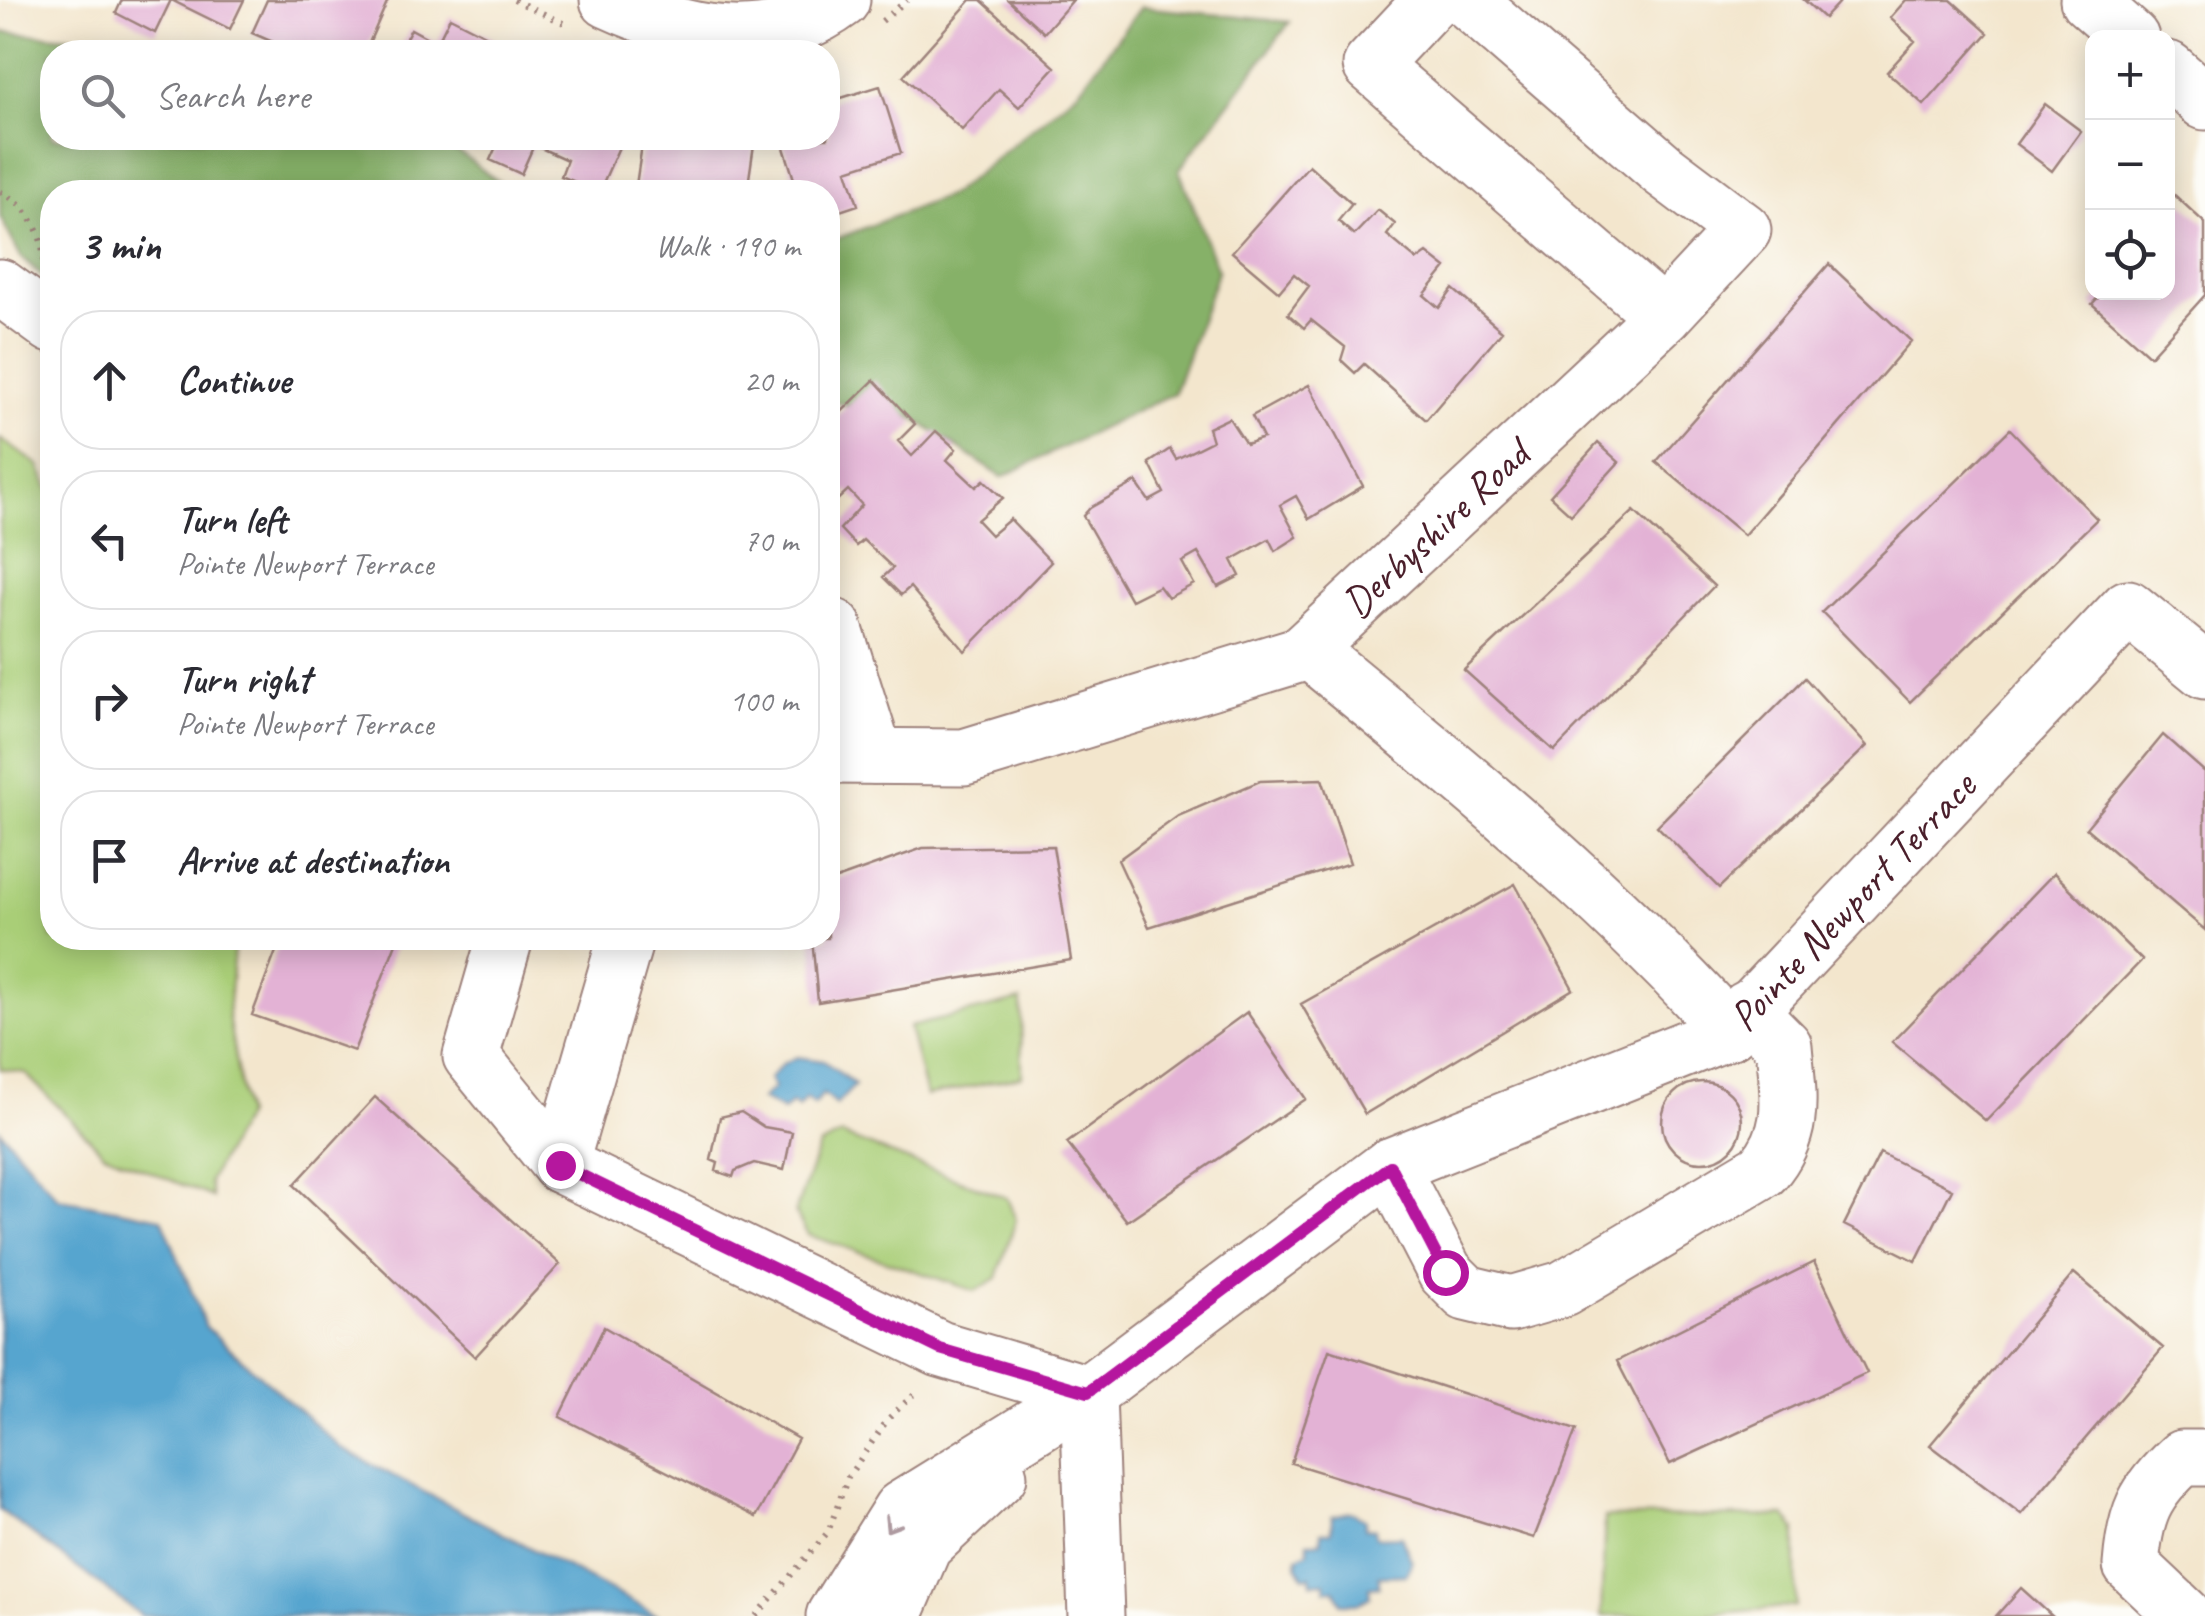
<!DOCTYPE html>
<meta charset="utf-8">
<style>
:root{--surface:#fff;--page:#f2f2f3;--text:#2b2b33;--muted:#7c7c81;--line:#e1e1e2}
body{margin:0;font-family:Caveat,sans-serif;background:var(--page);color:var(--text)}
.controls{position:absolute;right:30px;top:30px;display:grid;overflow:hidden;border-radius:20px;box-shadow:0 5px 25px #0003}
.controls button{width:90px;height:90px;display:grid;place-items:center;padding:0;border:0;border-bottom:2px solid var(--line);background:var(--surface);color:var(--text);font:50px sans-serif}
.stop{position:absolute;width:30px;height:30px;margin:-22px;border:8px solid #b5179e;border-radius:50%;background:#fff}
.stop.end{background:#b5179e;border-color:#fff;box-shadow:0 2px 10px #0008}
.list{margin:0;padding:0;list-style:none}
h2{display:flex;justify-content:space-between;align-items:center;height:130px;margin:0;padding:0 40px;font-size:42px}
h2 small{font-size:32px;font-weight:400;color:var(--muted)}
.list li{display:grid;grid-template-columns:65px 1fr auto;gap:30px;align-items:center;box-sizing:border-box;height:140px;margin:0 20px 20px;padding:0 20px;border:2px solid var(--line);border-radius:40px}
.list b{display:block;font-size:38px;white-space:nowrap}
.list p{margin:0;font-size:32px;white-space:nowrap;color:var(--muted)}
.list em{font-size:32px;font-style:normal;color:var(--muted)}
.icon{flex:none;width:55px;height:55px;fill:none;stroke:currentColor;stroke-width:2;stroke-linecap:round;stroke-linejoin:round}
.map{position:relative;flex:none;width:2205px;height:1616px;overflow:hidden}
.search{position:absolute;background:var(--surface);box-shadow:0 5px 25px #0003;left:40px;top:40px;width:800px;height:110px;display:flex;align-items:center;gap:25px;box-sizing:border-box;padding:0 35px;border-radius:40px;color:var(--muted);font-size:38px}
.panel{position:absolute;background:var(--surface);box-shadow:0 5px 25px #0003;left:40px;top:180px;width:800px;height:770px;border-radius:40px}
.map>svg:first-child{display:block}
</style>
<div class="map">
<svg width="2205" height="1616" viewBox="0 0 2205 1616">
<rect width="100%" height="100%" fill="#fdfcf7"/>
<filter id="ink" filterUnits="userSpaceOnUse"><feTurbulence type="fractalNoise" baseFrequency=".01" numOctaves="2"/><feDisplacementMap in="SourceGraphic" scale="20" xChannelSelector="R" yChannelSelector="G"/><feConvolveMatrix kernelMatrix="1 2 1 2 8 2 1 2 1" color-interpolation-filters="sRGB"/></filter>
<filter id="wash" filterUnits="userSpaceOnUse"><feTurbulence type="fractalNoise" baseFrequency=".0048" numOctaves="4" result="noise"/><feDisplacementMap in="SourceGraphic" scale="40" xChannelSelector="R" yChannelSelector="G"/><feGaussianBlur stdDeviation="2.25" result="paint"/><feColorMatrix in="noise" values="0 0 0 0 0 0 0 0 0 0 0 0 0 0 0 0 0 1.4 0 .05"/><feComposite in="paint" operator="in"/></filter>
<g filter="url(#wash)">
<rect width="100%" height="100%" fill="#f3e6cd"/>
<path fill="#a9ce77" stroke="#7a7651" stroke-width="2.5" d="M0,439L39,465L52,497V938H235L228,1015L245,1116L209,1181L212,1197L104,1153L25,1073L0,1069Z
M1021,1000L1022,1076L926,1096L909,1027Z
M841,1135L1007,1198L1016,1220L997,1278L975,1291L808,1235L795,1213L819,1146Z
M1785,1516L1796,1529V1606L1688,1616H1601L1605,1517Z"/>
<path fill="#86b168" stroke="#68684a" stroke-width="2.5" d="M1141,7L1290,22L1179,170L1218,271L1174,393L1002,477L913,418L828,401V242L952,194L1078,91Z
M0,32L209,47L221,52H52V138H420L460,153L512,192H52V285L21,257L0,217Z"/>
<path fill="#56a5cf" stroke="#50627d" stroke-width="2.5" d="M797,1057L824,1061L855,1085L836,1105L823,1094L814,1105L806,1098L798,1108L792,1103L783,1111L761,1099L774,1088L769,1079L782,1064Z
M0,1130L58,1198L162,1218L206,1327L341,1448L659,1616H142L0,1510Z
M1351,1512L1365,1519V1528L1375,1529L1376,1537L1401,1536L1412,1562L1406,1575L1379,1576V1586L1369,1587L1370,1597L1359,1603H1341L1335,1590H1326L1325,1582L1312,1583L1311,1576L1304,1577L1297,1565L1298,1557L1308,1552V1542H1321V1532H1331L1332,1516Z"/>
<g id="blocks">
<path fill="#e3b2d5" d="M122,0H244L230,29L171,0L155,33L116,13Z
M267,0H388L365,52H296L252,33Z
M971,0H981L1055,67L1019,107L999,89L962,130L903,76Z
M1008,0H1073L1044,33Z
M1804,0H1841L1824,18Z
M1906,0H1951L1988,33L1924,105L1887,72L1915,41L1890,18Z
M450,17L505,45L501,52H398L411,29L437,43Z
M880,86L901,153L847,170L858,205L828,215V192H798L781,138H828V102Z
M2045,104L2081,131L2052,171L2016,144Z
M500,138H623L599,192L561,176L567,160L534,145L521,174L490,160Z
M643,138H755L747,192H635Z
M1309,165L1352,204L1338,221L1354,235L1378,210L1395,224L1387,235L1417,260L1427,253L1446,268L1424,295L1439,308L1453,289L1502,331L1426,420L1364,364L1355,373L1341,360L1345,347L1311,320L1304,328L1288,314L1309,286L1294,274L1279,292L1232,252Z
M2168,189L2205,223V295L2150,356L2092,304L2103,292H2168Z
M1829,264L1911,341L1744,535L1656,462Z
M874,380L915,424L898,441L912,456L936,431L956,449L947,460L976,487L984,480L1003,498L977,520L991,535L1010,519L1051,562L965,651L910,587L901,595L883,577L893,568L863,540L856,546L840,529L862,505L848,490L832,505L828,501V425Z
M1309,385L1363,486L1309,519L1296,496L1280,505L1297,537L1275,551L1269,539L1232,560L1240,576L1218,587L1198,553L1182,562L1194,584L1168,598L1159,586L1131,600L1083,516L1090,508L1136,482L1149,501L1164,493L1149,463L1170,449L1176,459L1212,441L1208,428L1229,418L1246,444L1263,438L1252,416Z
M2010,429L2097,519L1910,702L1822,612Z
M1598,443L1619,462L1571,515L1550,496Z
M1634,511L1714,586L1554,751L1464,670Z
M1805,678L1867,746L1719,888L1657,826Z
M2163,735L2205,772V930L2086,828Z
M1322,779L1350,863L1149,927L1118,860L1178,816L1260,781Z
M1053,846L1071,960L818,1002L812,938H828V882L923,848Z
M2054,873L2142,960L1986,1121L1892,1042Z
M1515,884L1573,989L1365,1114L1301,1004Z
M281,938H398L354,1051L252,1015Z
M1247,1012L1306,1099L1127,1221L1067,1143Z
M1662 1122a40 40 0 1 1 80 0a40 40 0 1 1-80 0Z
M375,1097L560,1264L475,1357L294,1185Z
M741,1112L764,1127L792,1132L784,1170L754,1163L735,1171L733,1177L716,1171L718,1163L711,1160L720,1117Z
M1880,1153L1952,1189L1916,1261L1844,1225Z
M1814,1262L1867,1373L1670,1464L1617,1361Z
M2074,1273L2163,1348L2021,1514L1930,1445Z
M604,1327L798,1439L756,1517L560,1417Z
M1329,1350L1576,1430L1534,1538L1291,1463Z
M2021,1588L2052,1616H1996Z"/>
</g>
</g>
<g filter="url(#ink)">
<use href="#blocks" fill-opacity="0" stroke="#9e827c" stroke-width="2.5"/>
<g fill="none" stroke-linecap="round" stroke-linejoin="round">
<g stroke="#9e827c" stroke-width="59">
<g id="minor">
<path d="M608,0C684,35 769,55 842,0"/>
<path d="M1467,0L1662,169L1743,230L1663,316"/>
<path d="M2088,0L2131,38"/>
<path d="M2168,69L2205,102"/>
<path d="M0,287L52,325"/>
<path d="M828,626L834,627L875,756"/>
<path d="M1307,649C1455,770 1601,889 1730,1031"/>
<path id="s1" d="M828,756L964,757L1301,654L1663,316L1371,65L1432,0"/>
<path d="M505,938L471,1056L560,1165"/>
<path d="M626,938L560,1165L940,1349L1088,1393"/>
<path d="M1390,1166L1445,1272L1466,1293L1511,1304L1563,1289L1763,1170C1797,1131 1788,1094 1784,1046L1747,1009"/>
<path d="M1088,1393L1096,1616"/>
<path id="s2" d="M834,1616L901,1509L1088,1393L1390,1166L1730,1031L2128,608L2205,671"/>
<path d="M894,1616L924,1546L999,1476"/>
<path d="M2185,1616L2131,1565C2135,1514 2144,1493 2182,1458H2205"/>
</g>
</g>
<path stroke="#9e827c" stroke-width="6" stroke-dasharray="2.5 8" stroke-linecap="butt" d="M514,0L568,25
M882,21L907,0
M0,192C26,203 45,234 43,263
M756,1616L828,1532L848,1477L888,1419L919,1389"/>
<use href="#minor" stroke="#fff" stroke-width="55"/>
</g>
<defs><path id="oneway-chevron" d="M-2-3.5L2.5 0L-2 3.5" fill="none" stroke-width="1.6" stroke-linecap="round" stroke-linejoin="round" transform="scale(2.5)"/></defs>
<use stroke="#ae9aa0" href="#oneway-chevron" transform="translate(891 1525) rotate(122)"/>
</g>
<g fill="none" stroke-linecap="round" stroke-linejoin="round" filter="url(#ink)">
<path stroke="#b5179e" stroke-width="12" d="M560,1165L940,1349L1088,1392L1390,1166L1445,1272"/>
</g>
<g text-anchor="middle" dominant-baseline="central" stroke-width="8" stroke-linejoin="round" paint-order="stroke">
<g font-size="42" fill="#4a1f2b" stroke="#fdfcf7">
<text stroke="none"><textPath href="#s1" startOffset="672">Derbyshire Road</textPath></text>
<text stroke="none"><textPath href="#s2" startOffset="1268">Pointe Newport Terrace</textPath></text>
</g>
</g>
</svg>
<div class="controls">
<button>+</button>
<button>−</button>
<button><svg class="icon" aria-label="locate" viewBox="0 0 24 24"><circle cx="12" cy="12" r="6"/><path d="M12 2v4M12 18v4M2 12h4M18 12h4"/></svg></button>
</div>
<div class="stop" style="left:1445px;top:1272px"></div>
<div class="stop end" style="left:560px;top:1165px"></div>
<div class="search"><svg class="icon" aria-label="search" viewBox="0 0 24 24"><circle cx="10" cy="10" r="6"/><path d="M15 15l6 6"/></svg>Search here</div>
<section class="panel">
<h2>3 min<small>Walk · 190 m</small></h2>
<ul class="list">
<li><svg class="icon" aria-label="ahead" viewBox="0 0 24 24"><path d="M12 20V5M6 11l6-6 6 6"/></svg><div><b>Continue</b></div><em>20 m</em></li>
<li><svg class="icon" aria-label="left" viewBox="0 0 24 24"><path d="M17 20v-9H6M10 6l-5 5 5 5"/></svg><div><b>Turn left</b><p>Pointe Newport Terrace</p></div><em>70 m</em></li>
<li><svg class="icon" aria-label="right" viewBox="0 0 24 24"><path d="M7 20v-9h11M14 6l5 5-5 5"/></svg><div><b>Turn right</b><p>Pointe Newport Terrace</p></div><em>100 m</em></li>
<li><svg class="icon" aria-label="arrive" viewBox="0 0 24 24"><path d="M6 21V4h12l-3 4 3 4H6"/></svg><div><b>Arrive at destination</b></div></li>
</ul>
</section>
</div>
